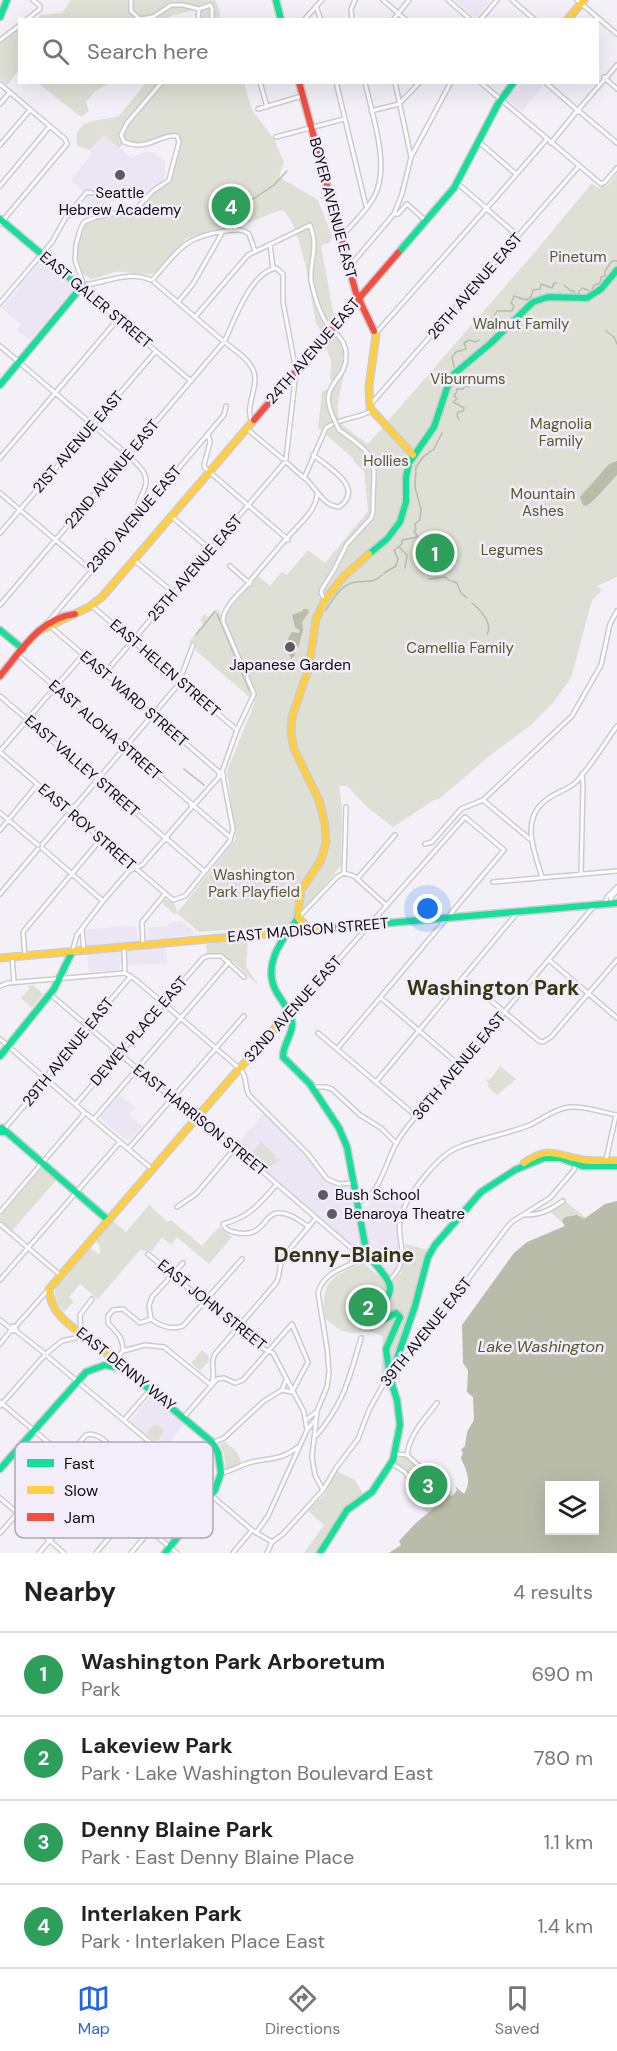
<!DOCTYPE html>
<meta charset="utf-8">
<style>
:root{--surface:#fff;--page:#f6f6f6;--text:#222;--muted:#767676;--line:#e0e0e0;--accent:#2563eb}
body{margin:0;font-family:"DM Sans",sans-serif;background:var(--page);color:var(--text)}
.controls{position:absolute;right:18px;bottom:18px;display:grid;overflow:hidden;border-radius:0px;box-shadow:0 6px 24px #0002}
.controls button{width:54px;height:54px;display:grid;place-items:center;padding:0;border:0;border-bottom:2px solid var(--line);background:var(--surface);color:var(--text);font:30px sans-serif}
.you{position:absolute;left:428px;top:909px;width:21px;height:21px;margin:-15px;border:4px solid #fff;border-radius:50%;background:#1a73e8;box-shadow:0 0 0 9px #1a73e833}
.badge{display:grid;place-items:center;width:39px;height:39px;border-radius:50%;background:var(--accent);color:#fff;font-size:20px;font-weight:700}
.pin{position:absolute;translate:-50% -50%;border:3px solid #fff;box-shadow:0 2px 6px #0006}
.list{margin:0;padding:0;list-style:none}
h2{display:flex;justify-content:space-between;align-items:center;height:78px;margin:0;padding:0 24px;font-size:26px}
h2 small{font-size:20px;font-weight:400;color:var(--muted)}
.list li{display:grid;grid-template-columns:39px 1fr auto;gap:18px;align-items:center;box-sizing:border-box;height:84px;padding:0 24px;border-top:2px solid var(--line)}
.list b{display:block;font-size:22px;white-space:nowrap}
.list p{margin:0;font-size:20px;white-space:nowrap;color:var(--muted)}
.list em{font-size:20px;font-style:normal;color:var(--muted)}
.icon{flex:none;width:33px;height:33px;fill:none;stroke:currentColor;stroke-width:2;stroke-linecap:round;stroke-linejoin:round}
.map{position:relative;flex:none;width:617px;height:1553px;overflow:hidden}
.search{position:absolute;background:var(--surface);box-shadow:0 6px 24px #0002;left:18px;right:18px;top:18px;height:66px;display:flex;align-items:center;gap:15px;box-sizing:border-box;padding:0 21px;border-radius:0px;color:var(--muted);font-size:22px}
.sheet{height:414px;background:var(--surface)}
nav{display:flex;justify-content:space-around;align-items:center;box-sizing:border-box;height:84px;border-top:2px solid var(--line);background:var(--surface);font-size:16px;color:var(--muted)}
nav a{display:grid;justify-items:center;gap:3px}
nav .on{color:var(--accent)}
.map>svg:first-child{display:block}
</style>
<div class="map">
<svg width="617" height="1553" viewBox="0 0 617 1553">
<rect width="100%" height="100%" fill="#f3f0f8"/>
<path fill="#ebe5f4" d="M455,0H491L476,18Z
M521,83H539L543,86L522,111L507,99Z
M104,134L131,158L145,152H153L165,162L164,180L159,187L150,191L145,198H126L111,203L91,207L84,202L88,197L71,180L86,161L92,153L90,150Z
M42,260L75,287L30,340L17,330L21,324L2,308Z
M182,921L193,931V935L148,939L147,928L168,926V923Z
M123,926L136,927L138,941L85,946L84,930Z
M166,946L167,963L120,966V970L89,972L87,953Z
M120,1095L135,1108L129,1115L142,1126L131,1139L126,1140L100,1118Z
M265,1112L308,1154L319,1170L333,1183L348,1184L353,1208L369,1206L372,1198L402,1204L398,1224L401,1249L397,1266L392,1275L383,1273L372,1261L367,1251L362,1254L236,1145Z
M151,1396L184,1424L164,1449L155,1445L128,1423Z"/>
<path fill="#dee0d5" d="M71,0H215L220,11V19H198L199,9L173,15L166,19L35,20L41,15L62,13Z
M19,29V70L7,85L0,79V43Z
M38,83H110L94,92L86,102L89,111L81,117Z
M146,83H244L252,110L274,139L284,163L279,177L318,200L332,236L330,242L321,246L334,317L325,330H320L316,323C310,296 303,228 283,210L278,211L243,225L195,235L186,239L154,273C143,277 128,270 115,272C107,274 99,278 91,279L83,274L75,260L80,230L88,220L133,210L169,180L179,138L169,136L147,144L124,142L119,148L104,135L90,150L77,146C72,116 102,122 119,116Z
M617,174V577L597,586L601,589L600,593L592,600L571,678L553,703L532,724L487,758L439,799L434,800L393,827L368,808L347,786H339L342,808L341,866L300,914L294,918L288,925L199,932L177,913L174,914L162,903L165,899L175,904L177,913L236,839L227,771L255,702L195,650L197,648L189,642L202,626L203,623L200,620L204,614L208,617L217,609L223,617L258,576L270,586L282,572L287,575L308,550L325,563L368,511L364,471L353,461L354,459L318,428L322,392L325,390L333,391L335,383L330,379L331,361L326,346L334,335C342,340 345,352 342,360L347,363C344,377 332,413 341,423C349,431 359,437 368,444L535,252L592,183L598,188L608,185Z
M248,938L246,967L259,986C244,973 225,946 204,956L207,951L206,944H212V942Z
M33,985L43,994L32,1008L21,998L29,989L28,986Z
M500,1066L516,1079L497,1095L487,1086L489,1084L485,1079L489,1080L493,1076Z
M261,1142L275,1155L274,1157L280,1159L278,1162L269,1167L252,1153Z
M43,1167L57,1179L12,1231L0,1220V1217Z
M566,1202L586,1218L584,1220L577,1215L566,1226L549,1211Z
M149,1205L168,1222L171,1220L202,1246L219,1227L232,1237L209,1264L177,1237L171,1245L162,1237L152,1251L140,1250L98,1299L80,1284L69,1297L74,1301L64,1312L55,1300V1288L90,1248L99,1254L101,1251L99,1248L100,1245L96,1242L113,1221L126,1232Z
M406,1244L428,1250C411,1290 409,1346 381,1379L383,1337C366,1327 359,1336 345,1332C338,1329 331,1324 325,1318C321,1278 330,1280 362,1262L386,1282L394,1281L401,1273Z
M202,1350L208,1355L209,1361L200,1371L191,1363Z
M158,1425L165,1431L156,1442L146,1433L152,1426Z
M224,1441L237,1452L242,1464L230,1470L226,1468L224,1453L220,1445Z
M402,1457H406L425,1475L435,1479L454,1494L453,1496H449L428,1513L414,1501L417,1490L409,1474L398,1466L396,1461Z
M336,1471L354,1479L364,1495C347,1502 342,1515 333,1530C328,1538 322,1545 316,1553H304L324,1525L308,1511L325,1494Z"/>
<path fill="#b8bca8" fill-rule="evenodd" d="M617,461V475C610,482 593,503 586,506L583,505L580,497L609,464Z
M303,609H308L309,612L302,622L303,630L298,648L295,642V655L291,659C287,649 285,641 292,632L299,633L300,631L295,627L292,615L303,611Z
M617,1201V1553H389L401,1545L399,1541L416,1523L449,1495L453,1496L457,1490L455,1486L464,1494C472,1481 467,1472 461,1458L463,1453L461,1450L465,1446L467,1432L474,1420L473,1397L467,1392L468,1370L463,1363L462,1325L514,1253L527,1242L565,1226L562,1221L565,1217L577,1215L584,1219L605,1204ZM550,1486H594V1530H550Z"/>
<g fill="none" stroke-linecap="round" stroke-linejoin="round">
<path stroke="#b8bca8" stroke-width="1.5" d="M250,201L274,185L287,171
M564,285L571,291H574L575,294H579V291L583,288L591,292L594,285L600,283L601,277L605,276V271L612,261H617
M492,331L494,327L493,318L497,311H512L514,306L511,303L514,296L526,300L531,297L533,290L540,289L541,284L552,288L554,283H557
M606,331L614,337L617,344
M454,367L452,357L456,352L466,349L464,343L469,340L476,342L479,340
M459,420L457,416L458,412L463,411L464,408L453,402L457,399L454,395L457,392V389H463L465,386L469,387L470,385L469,382L462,379L459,374
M399,547L407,555L405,568
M384,573L396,566L398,559L394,550L402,544V540L418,537L414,531L416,530L415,524L420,520L421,509L415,487L416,467L423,457L434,449L442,433
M429,579L445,577L450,581
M452,581L457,583L461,593L467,598
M472,603C481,610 493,624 487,634
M326,610C332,601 339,588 349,584C360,578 372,586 382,575
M217,614L249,690
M201,629L215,611
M196,635L200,629
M184,769L204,785"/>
<g stroke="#cdcbd1" stroke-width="6">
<path id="street" d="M131,0V11L140,19L153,17L171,5H183L199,9L210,5L212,8V20
M383,0L406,20
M448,0L471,20
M512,0L535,20
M577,0L617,34
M316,6L321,20
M26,20L40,9V6L33,0
M198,20L199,9
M304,20L322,0
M352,20L351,9L355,0
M393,20L409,0
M480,20L497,0
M0,40L20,25
M607,80L617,89
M162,82L127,123L121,135L124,142C148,152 161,133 177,136L179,142L169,180L153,191L136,209L96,217L84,222L80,230L76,245L75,260L86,292L191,381
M260,82L267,107
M336,82L366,206
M395,82L411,157
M480,82L601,184L605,182L617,168
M545,82L576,109
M0,84L65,139L67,144L0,224
M0,104L10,92
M258,109L302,96
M371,111L399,104L420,82
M580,112L617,143
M276,137L344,119
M479,142L516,174
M551,143L576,112H580L579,109L604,80V77H607L617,65
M0,145L30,110
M457,183L485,207
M0,186L50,126
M488,207L547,139
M488,210H485V207H487L488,210L518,236
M394,214H398L407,204L426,221
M341,237C352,224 366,212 374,197C391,167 372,115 365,82
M270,244L273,268
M349,267L394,214L402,194L411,157L451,82
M153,279C180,249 183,237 226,231C235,230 241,228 249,234L255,251
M154,282L222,340
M83,285C106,283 128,270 151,280
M178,302L193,284L222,233
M0,303L52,242L66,217L73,213L76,205L87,192L92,193
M195,317L248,255L310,225C319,249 310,258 311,280C312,288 315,295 317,303C320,310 322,317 327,324C335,333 346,340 346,355C347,383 316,382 334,419
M377,332L485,210
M225,340C235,319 251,272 276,268L283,274V302L296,371L286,459
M226,343C234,350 246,357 251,366C263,383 243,405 252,422
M0,346L128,455C133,460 141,467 144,473C152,488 133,501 138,515
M371,404L579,166
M247,429L283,459
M208,434L210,442L204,465L205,468L285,537
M0,458L118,319
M286,462L303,477
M306,479C316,488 323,506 339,507C366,488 328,467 313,455
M306,479L303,477L305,476L326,428C339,418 357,419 371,411
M0,493L90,569
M171,516L211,550
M0,533L156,351
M134,560L174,593
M230,566L247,581
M325,600L321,593L322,589L334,570L347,544L371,518L373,512C372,462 385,461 339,430L337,426
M0,605L223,343
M92,606L237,730
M48,622L224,415L226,406
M50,626L219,772
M18,655L192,804
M105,673L284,463
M0,696L164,837
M1,750L83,655
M1,753L173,900L185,896L230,841L233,829L223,777
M219,777L224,776L222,772L237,730L254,694L223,621C223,607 239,594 248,584H250V581L285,540H288V537C298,525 317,510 317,494
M483,800L531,840
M195,807L230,837
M0,813L38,845
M0,830L37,785
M167,839L204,871
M425,844L432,842L461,809L483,800L572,716L601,665L610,624L617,611
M42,845L178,685L193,645
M42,848L103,901
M344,873L346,807
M344,873L354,876L387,906
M581,873L583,786L582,774
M542,877C534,851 519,817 549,798C557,792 569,789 576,782C592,765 604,744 617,726
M357,879L395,835
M493,882L617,871
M0,894L38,849
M611,903V897L617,891
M605,904L607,897L617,887
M299,917L337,877L344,873
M82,929L84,951
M143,945L142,922L165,894
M124,948L125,973
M72,952L77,935L103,901L129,871L142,865L164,840H167V836L192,807L191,805L195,804L219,777V772H222
M25,956L23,932L101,839
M12,957L14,982
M549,960L617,1018
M464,978L539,1041L543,1042L551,1037L617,960
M0,986L8,983L125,973L136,980L239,1068
M50,994L175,1101L256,1166L364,1259L370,1260
M381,998L459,1065
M289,1012L294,1010L465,817L504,850L337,1049
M318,1033L416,1116
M0,1039L84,1112
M240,1069C248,1076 244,1086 249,1095L308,1154L327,1179L339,1184L353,1183
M376,1082L517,913
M312,1087H325L332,1089L360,1115L381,1128L396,1143
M76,1104L203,958L209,956H221L244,977
M87,1114L152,1169
M94,1119L229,962
M5,1128L40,1087L51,1070L131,976
M128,1149L244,1016
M606,1160L616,1115
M277,1184C259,1204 250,1217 223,1224C225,1229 227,1230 233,1232C265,1240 262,1214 278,1213C289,1212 300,1221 309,1227
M357,1203C381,1195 385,1163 396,1144C401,1134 409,1125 416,1116L595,905
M177,1207L196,1194L235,1148
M0,1212L84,1114
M524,1215C541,1215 550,1210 563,1201
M0,1224L59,1274
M350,1247L362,1249L364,1246
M148,1254L238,1330L260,1347L273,1353L304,1412L307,1430L268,1516L256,1533
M351,1264L354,1251
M0,1280L120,1142
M389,1281C415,1257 392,1235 402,1212C411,1191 438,1155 459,1147C482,1138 507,1134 530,1125C542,1119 558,1107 572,1107C586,1106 603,1113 617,1115
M151,1319C161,1327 171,1330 183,1326L242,1259
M151,1319L149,1306L152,1297L183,1263
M0,1320L10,1328
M13,1326L16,1329L13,1331L11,1329Z
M15,1327L48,1290
M15,1330L44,1353
M0,1344L11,1330
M123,1351L145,1345L164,1347L211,1385C217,1374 209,1364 215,1354L276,1283C281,1275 278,1265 284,1256L316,1218
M47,1353L62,1341L75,1338L81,1333L80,1315L92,1299
M47,1356L188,1474
M115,1360L123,1351C123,1337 117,1333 108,1323V1316L113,1310L123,1309L140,1323L151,1319
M0,1402L99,1485
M0,1406L44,1356
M184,1417L217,1379L224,1378L235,1383L243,1380L292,1324L308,1362L292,1392L282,1390
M124,1420L150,1390
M306,1420L316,1412
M307,1430L316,1419
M316,1436C344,1403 349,1379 361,1338
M212,1443L224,1438L264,1401L282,1390L286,1380
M407,1455C410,1433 425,1419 437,1403
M391,1463L405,1472L416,1491L428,1478V1474L407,1455L395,1454
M221,1473C231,1471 239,1466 248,1463C268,1457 279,1462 298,1447
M323,1490L315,1475L312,1457L317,1411L327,1387L329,1372L327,1348L318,1293C323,1272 346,1267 363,1259
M212,1496L252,1530L272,1542
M0,1498L64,1553
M130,1514L177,1553
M0,1533L86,1435C99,1431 110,1446 119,1454V1461L39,1553
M272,1542L283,1534L323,1490L336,1468L358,1439L369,1410L384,1383L397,1373L406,1357L432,1327L508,1226L513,1221L550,1198L574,1170L576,1164
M96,1553L174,1462
M131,1553L187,1487L189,1484L188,1474L214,1445
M233,1553L252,1530
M267,1553L272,1542"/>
</g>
<g stroke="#cdcbd1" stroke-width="9">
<path id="fast" d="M276,0L281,20
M0,17L7,0
M0,219L76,283L83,285L0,385
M398,253L454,188L498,104L514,82
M369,554L387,539L400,522L406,502V477L409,463L434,427L447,388L454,374L491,343L533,302L548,297L587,298L601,289L617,270
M0,630L23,649
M298,914V918C282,940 261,965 277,993C283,1002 290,1011 292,1022C294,1033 283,1043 283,1057L310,1084L339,1128L347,1147L366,1250C371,1263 392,1278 390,1290C389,1297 382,1306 379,1312L361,1315L357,1321L362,1325L371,1327L396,1313L400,1317L386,1349L390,1378L397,1400L400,1425L393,1460L372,1492L347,1510L320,1553
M320,929L617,903
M0,1056L54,989L72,952
M5,1132H2V1128L108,1220
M391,1376L415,1306L428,1257L435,1245L481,1192L515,1170L544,1158H560L582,1166H617
M0,1469L86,1372L105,1365L125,1369L212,1442L218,1453L221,1473L215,1490L165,1553"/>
</g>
<g stroke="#cdcbd1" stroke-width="9">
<path id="slow" d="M567,20L584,0
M376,335L369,386L370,408L413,455
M39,631L89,607L102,597L254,420
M298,914L301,890L321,860L326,842L325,825L319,800L294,749L291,733L292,717L309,667L316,619L325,600L343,577L369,554
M298,918L311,930
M0,958L320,929
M241,1067L289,1012
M524,1163C550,1145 556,1156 583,1160C594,1162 606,1160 617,1161
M118,1366C99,1338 50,1325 49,1289L238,1070"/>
</g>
<g stroke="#cdcbd1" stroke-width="9">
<path id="jam" d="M299,82L356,293L374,331
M254,420L398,253
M0,676C21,651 40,618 75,614"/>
</g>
<use href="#street" stroke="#fdfdfe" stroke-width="3"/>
<use href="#fast" stroke="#16e098" stroke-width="6"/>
<use href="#slow" stroke="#ffcf43" stroke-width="6"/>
<use href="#jam" stroke="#f24e42" stroke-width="6"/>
<g stroke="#cdcbd1" stroke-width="6" stroke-linecap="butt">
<path id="street-bridge" d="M334,419L337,426"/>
</g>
<use href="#street-bridge" stroke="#fdfdfe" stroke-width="3"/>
</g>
<g fill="#5e5a61" stroke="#f3ecfb" stroke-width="2">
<circle cx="120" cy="175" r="6"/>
<circle cx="290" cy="647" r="6"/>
<circle cx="323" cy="1195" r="6"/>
<circle cx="332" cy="1214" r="6"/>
</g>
<g text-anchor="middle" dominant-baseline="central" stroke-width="5" stroke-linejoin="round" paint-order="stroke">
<g font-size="15" fill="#0d0a0f" stroke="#f3ecfb">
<text x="120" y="193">Seattle<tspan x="120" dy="17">Hebrew Academy</tspan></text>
<text x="290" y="665">Japanese Garden</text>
<text x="335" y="1195" text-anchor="start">Bush School</text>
<text x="344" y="1214" text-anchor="start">Benaroya Theatre</text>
</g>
<g font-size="15" fill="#0d0a0f" stroke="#f3ecfb">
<text transform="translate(333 208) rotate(75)">BOYER AVENUE EAST</text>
<text transform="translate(475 286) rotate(-49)">26TH AVENUE EAST</text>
<text transform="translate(96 300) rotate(40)">EAST GALER STREET</text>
<text transform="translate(313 351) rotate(-49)">24TH AVENUE EAST</text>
<text transform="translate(78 442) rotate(-49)">21ST AVENUE EAST</text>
<text transform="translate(112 474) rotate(-50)">22ND AVENUE EAST</text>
<text transform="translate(134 519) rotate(-49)">23RD AVENUE EAST</text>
<text transform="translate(195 568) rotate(-49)">25TH AVENUE EAST</text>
<text transform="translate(165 668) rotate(41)">EAST HELEN STREET</text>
<text transform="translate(134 699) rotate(41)">EAST WARD STREET</text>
<text transform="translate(105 730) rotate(41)">EAST ALOHA STREET</text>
<text transform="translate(82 766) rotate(41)">EAST VALLEY STREET</text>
<text transform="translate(87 827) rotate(41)">EAST ROY STREET</text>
<text transform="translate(308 930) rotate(-5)">EAST MADISON STREET</text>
<text transform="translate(293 1009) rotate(-48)">32ND AVENUE EAST</text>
<text transform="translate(139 1031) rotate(-49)">DEWEY PLACE EAST</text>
<text transform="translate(68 1052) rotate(-51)">29TH AVENUE EAST</text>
<text transform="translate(459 1066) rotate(-50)">36TH AVENUE EAST</text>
<text transform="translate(200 1120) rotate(39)">EAST HARRISON STREET</text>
<text transform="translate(212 1305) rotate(39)">EAST JOHN STREET</text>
<text transform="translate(426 1332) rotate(-51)">39TH AVENUE EAST</text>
<text transform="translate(126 1369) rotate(39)">EAST DENNY WAY</text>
</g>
<g font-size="15" fill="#545c28" stroke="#f3ecfb">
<text x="578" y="257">Pinetum</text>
<text x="521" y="324">Walnut Family</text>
<text x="468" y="379">Viburnums</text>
<text x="561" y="424">Magnolia<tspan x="561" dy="17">Family</tspan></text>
<text x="386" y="461">Hollies</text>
<text x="543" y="494">Mountain<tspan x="543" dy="17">Ashes</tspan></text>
<text x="512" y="550">Legumes</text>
<text x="460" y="648">Camellia Family</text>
<text x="254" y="875">Washington<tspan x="254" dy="17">Park Playfield</tspan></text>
</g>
<g font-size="16" font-style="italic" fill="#535a26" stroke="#f3ecfb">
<text x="541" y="1346">Lake Washington</text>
</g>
<g font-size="21" font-weight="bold" fill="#323710" stroke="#f3ecfb">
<text x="493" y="988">Washington Park</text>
<text x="344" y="1255">Denny-Blaine</text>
</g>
</g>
<rect x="15" y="1442" width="198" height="96" rx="9" fill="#f3ecfb" stroke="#aea8b4" stroke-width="1.5"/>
<rect x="27" y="1459" width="27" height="8" fill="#16e098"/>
<rect x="27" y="1486" width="27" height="8" fill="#ffcf43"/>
<rect x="27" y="1513" width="27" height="8" fill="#f24e42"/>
<g font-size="16" fill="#0d0a0f">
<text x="64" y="1469">Fast</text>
<text x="64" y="1496">Slow</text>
<text x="64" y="1523">Jam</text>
</g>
</svg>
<div class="controls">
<button><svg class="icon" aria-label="layers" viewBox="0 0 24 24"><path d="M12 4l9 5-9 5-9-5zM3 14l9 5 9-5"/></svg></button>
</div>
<div class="you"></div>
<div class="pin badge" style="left:435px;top:553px;background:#2e9e5b">1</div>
<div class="pin badge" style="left:368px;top:1307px;background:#2e9e5b">2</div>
<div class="pin badge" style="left:428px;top:1485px;background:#2e9e5b">3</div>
<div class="pin badge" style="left:231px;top:206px;background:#2e9e5b">4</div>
<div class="search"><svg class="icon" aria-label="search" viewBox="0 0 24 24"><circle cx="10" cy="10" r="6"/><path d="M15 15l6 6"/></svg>Search here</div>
</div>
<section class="sheet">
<h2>Nearby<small>4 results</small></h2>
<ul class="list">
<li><span class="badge" style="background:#2e9e5b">1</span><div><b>Washington Park Arboretum</b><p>Park</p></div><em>690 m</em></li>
<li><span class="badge" style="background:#2e9e5b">2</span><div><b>Lakeview Park</b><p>Park · Lake Washington Boulevard East</p></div><em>780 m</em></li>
<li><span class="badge" style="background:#2e9e5b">3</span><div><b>Denny Blaine Park</b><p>Park · East Denny Blaine Place</p></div><em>1.1 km</em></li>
<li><span class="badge" style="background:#2e9e5b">4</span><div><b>Interlaken Park</b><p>Park · Interlaken Place East</p></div><em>1.4 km</em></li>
</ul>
</section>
<nav>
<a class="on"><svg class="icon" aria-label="map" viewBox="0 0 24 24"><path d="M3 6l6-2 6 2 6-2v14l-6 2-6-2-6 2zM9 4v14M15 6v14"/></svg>Map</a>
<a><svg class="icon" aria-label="directions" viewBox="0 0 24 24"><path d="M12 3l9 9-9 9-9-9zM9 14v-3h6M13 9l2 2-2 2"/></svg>Directions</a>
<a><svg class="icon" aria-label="saved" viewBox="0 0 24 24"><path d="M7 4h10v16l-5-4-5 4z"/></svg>Saved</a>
</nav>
